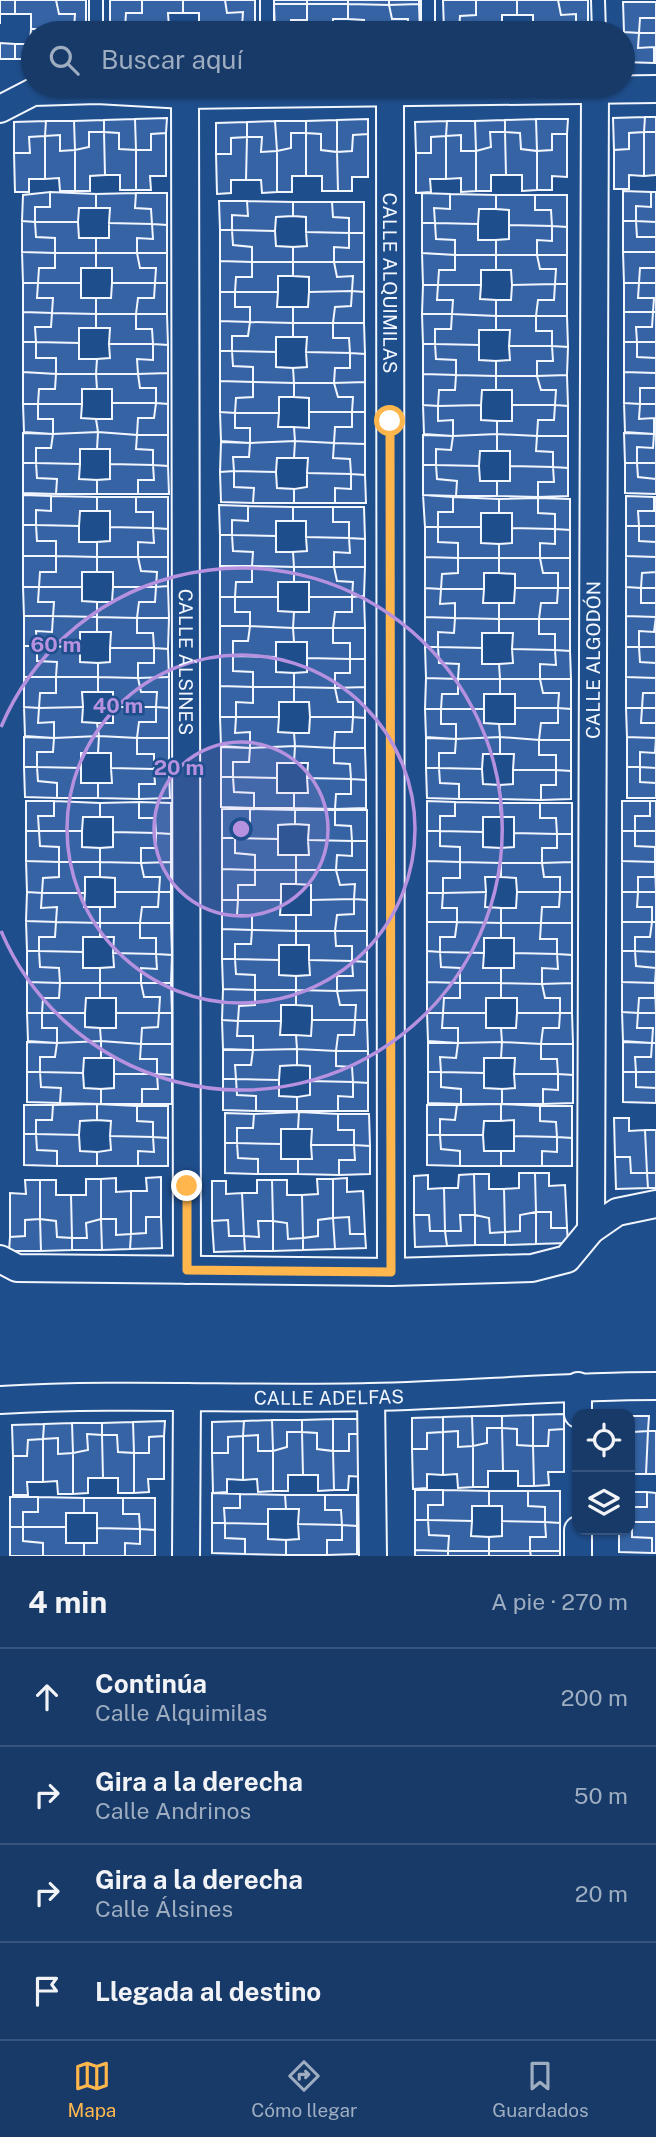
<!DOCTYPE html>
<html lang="es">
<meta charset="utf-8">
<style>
:root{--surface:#173a69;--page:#244571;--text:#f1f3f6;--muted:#9eadc0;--line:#36547d;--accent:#ffb74d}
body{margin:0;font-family:"Public Sans",sans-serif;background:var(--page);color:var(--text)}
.controls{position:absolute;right:21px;bottom:21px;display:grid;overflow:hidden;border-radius:14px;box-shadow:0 2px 5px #0004}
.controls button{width:63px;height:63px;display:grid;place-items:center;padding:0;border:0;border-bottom:2px solid var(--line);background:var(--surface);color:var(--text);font:35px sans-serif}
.stop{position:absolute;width:21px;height:21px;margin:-16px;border:5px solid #ffb74d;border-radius:50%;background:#fff}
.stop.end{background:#ffb74d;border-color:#fff;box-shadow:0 2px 7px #0008}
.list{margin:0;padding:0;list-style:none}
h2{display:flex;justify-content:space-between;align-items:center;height:91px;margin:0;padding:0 28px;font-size:30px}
h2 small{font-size:23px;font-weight:400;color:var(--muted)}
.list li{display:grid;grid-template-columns:46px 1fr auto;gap:21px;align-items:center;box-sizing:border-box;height:98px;padding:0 28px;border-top:2px solid var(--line)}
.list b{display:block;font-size:26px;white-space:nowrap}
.list p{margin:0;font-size:23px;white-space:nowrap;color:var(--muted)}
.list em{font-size:23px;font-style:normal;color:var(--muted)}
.icon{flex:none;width:38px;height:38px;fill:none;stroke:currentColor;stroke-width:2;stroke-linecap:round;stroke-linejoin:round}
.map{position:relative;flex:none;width:656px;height:1556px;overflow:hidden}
.search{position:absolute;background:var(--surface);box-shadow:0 2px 5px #0004;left:21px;right:21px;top:21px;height:77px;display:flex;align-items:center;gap:18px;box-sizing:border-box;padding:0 24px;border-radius:38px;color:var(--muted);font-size:26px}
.sheet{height:483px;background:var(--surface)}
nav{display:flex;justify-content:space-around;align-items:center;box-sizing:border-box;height:98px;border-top:2px solid var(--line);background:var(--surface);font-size:19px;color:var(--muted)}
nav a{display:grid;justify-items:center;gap:4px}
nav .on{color:var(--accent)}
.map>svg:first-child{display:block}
</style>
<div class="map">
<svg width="656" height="1556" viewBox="0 0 656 1556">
<rect width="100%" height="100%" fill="#1f4e8c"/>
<path fill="#3563a3" stroke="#f2f6ff" stroke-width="2" d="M0,0H15V14H0V24Z
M15,0H56L59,14H75L74,29H31V14H15Z
M56,0H86V29H74L75,14H59Z
M110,0H142V13H126L125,28H110Z
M142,0H183V13H168L169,28H125L126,13H142Z
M183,0H225L227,13L243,12L242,27L199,28V13H183Z
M225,0H255V28L242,27L243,12L227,13Z
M274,0H307V4H274Z
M307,0H348V4H307Z
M348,0H389V5L348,4Z
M389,0H419V4L389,5Z
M443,0H476V15L460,16L459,31H444Z
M476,0H517V15H502V31H459L460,16L476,15Z
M517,0H558L561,15L576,14V29L533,30V15H517Z
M558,0H588V29H576V14L561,15Z
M623,2H656V18H640L639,33L624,32Z
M274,4H307V20H291L290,33H275Z
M307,4H348V19H333V33H290L291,20H307Z
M348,4L389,5L392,19H408L407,33H364V20L348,19Z
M419,4L420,33H407L408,19H392L389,5Z
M640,18H656V33H639Z
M242,27V33H199V28Z
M125,28H169L168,33H125Z
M31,29H74V33H33V59H15V44H30Z
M576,29V33H533V30Z
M624,32L639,33L638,48L654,47V63L623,62Z
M639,33H656V63H654V47L638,48Z
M0,43L15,44V59H0Z
M645,117L644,132L629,133V149L614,150L613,118Z
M645,117H656V132H644Z
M167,118L166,133L151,134V150H136L135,119Z
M135,119L136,150L119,149V133L104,132V120Z
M368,119V134L353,135L352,151L337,152V120Z
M536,119L537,151L521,149L520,133L505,132V120Z
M536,119H568L567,134H552V150L537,151Z
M104,120V132H89V147L75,150L74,121Z
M337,120V152L321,150V134L306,133V121Z
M505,120V132H490L491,147L476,151L475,121Z
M46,121L45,136L29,137L30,153H14V122Z
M46,121H74L75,150L60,151V135L45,136Z
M275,121L277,151L261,152L262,137H247V122Z
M275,121H306V133H291V148L277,151Z
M447,121L446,136L431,137V153H416L415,122Z
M447,121H475L476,151H461V135L446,136Z
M247,122V137L231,138V154H216V123Z
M89,132H104L105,175L90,176V191H75V150L89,147Z
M104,132L119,133V149L136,150V190H120V175H105Z
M490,132H505L506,175H491V191H476V151L491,147Z
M505,132L520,133L521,149L537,151V190L522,191V175H506Z
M644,132V176L629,175V189H614V150L629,149V133Z
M644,132H656V175L644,176Z
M166,133V176H150L151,190H136V150H151V134Z
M291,133H306V176H292V192H277V151L291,148Z
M306,133L321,134V150L337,152L338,191H322V176H306Z
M368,134V177H352V191H338L337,152L352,151L353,135Z
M552,134H567V177L552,176V190H537V151L552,150Z
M60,135V151L75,150V191H60L59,178L45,179V136Z
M461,135V151H476V191L461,192V178L446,179V136Z
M45,136V179H29V192H15L14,153H30L29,137Z
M446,136V179H430L431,192L416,193V153H431V137Z
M247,137L246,180H231V193L217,194L216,154H231V138Z
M247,137H262L261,152L277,151V192L262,193L261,180H246Z
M623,191L651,192V207L636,206V221H623Z
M50,192L96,194V208H79L78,222H35V207H50Z
M50,192V207H35V222L22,221L23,195Z
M651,192H656V222L636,221V206L651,207Z
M136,193H167V225L152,224L151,209L135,208Z
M136,193L135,208L151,209L152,224L109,223L110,208H96V194Z
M422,193L450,194V209L434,208L435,223H422Z
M450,194L496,195V209H479L478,224L435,223L434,208L450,209Z
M496,195H535V210H551L552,226L509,225V210L496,209Z
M535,195H567V227L552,226L551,210H535Z
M219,201H247L248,216L232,215V230H220Z
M247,201L293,202V216L276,217L275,231L232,230V215L248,216Z
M293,202H332L333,217L349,218V233L306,232V217L293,216Z
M332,202H364V233H349V218L333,217Z
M22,221L35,222L36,237L55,238V253L22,252Z
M623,221H636L637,237H656V252H623Z
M636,221L656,222V237H637Z
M35,222H78L79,238H96V253H55V238L36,237Z
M109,223L152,224L153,239L137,238V253H96V238H109Z
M422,223H435L436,239L455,240V255L422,253Z
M435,223L478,224V240H496V255H455V240L436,239Z
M152,224L167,225V253H137V238L153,239Z
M509,225L552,226V241L537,240V255H496V240L509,239Z
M552,226L567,227V255H537V240L552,241Z
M220,230H232L233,245L252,247V262L220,261Z
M232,230L275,231L276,246L293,247V262H252V247L233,245Z
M306,232L349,233V248L334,247V262H293V247L307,246Z
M349,233H364V262H334V247L349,248Z
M22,252L55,253V268H39L38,283H23Z
M623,252H656V268H640L639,283H624Z
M55,253H96V268H81V283H38L39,268H55Z
M96,253H137L140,268H156L155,283H112V268H96Z
M137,253H167V283H155L156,268H140Z
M422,253L455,255V270H439L438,285H423Z
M455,255H496V270H481V285H438L439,270H455Z
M496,255H537L540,269H556L555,284L512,285L511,270H496Z
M537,255H567V284H555L556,269H540Z
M220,261L252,262V277H236L235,292H220Z
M656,261V283H639L640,268H656Z
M252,262H293V276H278V292H235L236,277H252Z
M293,262H334L337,277L353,276L352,291L309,292V277L293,276Z
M334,262H364V292L352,291L353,276L337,277Z
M23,283H38L37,298H53L52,313L23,312Z
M38,283H81V298H96V314L52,313L53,298H37Z
M112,283H155L154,298H138L136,314H96V298H111Z
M155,283H167V314H136L138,298H154Z
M624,283H639L638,298H654L653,312H624Z
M639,283H656V312H653L654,298H638Z
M555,284L554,300H538L536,316H496V300H511L512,285Z
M555,284H567V316H536L538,300H554Z
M423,285H438L437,300H453L452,314H422Z
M438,285H481L480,299L496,300V316L452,314L453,300H437Z
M352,291L351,306L335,307L333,323H293V307H308L309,292Z
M352,291L364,292V323H333L335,307L351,306Z
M220,292H235V307H250V322L220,321Z
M235,292H278L277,307H293V323L250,322V307H235Z
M23,312L52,313L51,327H35L36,342H23Z
M624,312H653L652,327H636L637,342H624Z
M653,312H656V342H637L636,327H652Z
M52,313L96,314V328H79V343L36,342L35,327H51Z
M96,314H136V329H152L153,344H109L110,328H96Z
M136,314H167L168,345L153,344L152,329H136Z
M422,314H452L451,329H435V344H423Z
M452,314L496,316V330H479V345L435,344V329H451Z
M496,316H536V331H552V346H509L510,330H496Z
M536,316H567L568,347L552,346V331H536Z
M220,321L250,322L248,336H232V351H220Z
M250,322L293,323V337H276V352L232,351V336H248Z
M293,323H333V338H349L350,353L306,352L307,337H293Z
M333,323H364L365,354L350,353L349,338H333Z
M23,342H36V358H56V374L23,372Z
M36,342L79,343V359H97L96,374H56V358H36Z
M624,342H637V357L656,358V373L624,372Z
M637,342H656V358L637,357Z
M109,344H153V360L137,359L138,374H96L97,359L110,358Z
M153,344L168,345V373L138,374L137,359L153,360Z
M423,344H435L436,359L456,360V375L423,374Z
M435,344L479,345V360L496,361V376L456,375V360L436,359Z
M509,346H552L553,361H537V376H496V361L510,360Z
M552,346L568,347L567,375L537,376V361H553Z
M220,351H232L233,366L253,367V382L220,381Z
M232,351L276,352V367L293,368L294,383L253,382V367L233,366Z
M306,352L350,353V368H335L334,383H294L293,368L307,367Z
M350,353L365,354V382L334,383L335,368H350Z
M23,372L56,374L55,389H39L38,404H23Z
M624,372L656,373V388H640V404L624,403Z
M168,373V404L156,403V388H140L138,374Z
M56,374H96L97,389H82V404H38L39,389H55Z
M96,374H138L140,388H156V403H112V389H97Z
M423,374L456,375L455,390H439L438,406L423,405Z
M456,375L496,376V390H482L481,405L438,406L439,390H455Z
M567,375L568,406L555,405L556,390H541L537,376Z
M496,376H537L541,390H556L555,405H512V390H496Z
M220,381L253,382V397L236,398L235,413L220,412Z
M253,382L294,383V397H279V413H235L236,398L253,397Z
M365,382V412H352L353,397H338L334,383Z
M294,383H334L338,397H353L352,412H309V398L294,397Z
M640,388H656V404H640Z
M112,403H156L154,418H138L137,435L98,432L96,419H112Z
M156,403L168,404V435H137L138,418H154Z
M624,403L640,404L639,419L654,418V434L625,432Z
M23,404H38V419H53V434L24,432Z
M38,404H82L81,418L96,419L98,432L53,434V419H38Z
M640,404H656V434H654V418L639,419Z
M423,405L438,406V421L453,420V436L424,434Z
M481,405V420L497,421V434L453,436V420L438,421V406Z
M512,405H555L554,420H538L537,436L497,434V421H512Z
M555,405L568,406V436H537L538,420H554Z
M220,412L235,413V428H250V443L221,441Z
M309,412H352V427H335L334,443L295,441L294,427L309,428Z
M352,412H365V444L334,443L335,427H352Z
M235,413H279L278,427H294L295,441L250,443V428H235Z
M98,432L137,435L136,449L153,450V465L110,464V449H97Z
M98,432L97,449H80V464L36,463V448H51L53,434Z
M23,433L53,434L51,448H36V463H23Z
M624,433L654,434L653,448L637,447V463H625Z
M497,434L537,436L536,451L553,452V467L510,466V451H497Z
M497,434V451H480L479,466L436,465V449L451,450L453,436Z
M654,434H656V463H637V447L653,448Z
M137,435H168V466L153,465V450L136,449Z
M423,435L453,436L451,450L436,449V465H423Z
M537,436H568V468L553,467V452L536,451Z
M295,441L334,443L333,458L350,459L351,474L307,473L308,458H294Z
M295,441L294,458H277L276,472L234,471L233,457H249L250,443Z
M221,442L250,443L249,457H233L234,471L220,472Z
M334,443L365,444V475L351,474L350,459L333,458Z
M23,463H36L37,478L57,479L56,494L23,493Z
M36,463L80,464L79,479L97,480V494H56L57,479L37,478Z
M625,463H637L638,477L656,479V494L625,493Z
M637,463H656V479L638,477Z
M110,464L153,465L154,480H138V494H97V480L110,479Z
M153,465L168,466L169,494H138V480H154Z
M423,465H436L437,479L457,481L456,496L423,495Z
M436,465L479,466L480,481H497V496H456L457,481L437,479Z
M510,466L553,467L554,482H538V497L497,496V481H510Z
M553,467L568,468V496L538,497V482H554Z
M234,471V487L254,488L253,503L221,502L220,472Z
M234,471L276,472L277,488L294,489V503H253L254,488L234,487Z
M307,473L351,474V489L335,488V503H294V489L307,487Z
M351,474L365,475L366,503H335V488L351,489Z
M23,495L51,496V511L36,510V525H23Z
M423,495L453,497V512H438V527H425Z
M51,496L97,497V511H80L79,526L36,525V510L51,511Z
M626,496L654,497V511H638L639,526H626Z
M97,497H136V512H153V528L110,527V511H97Z
M136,497H168V529L153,528V512H136Z
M453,497L499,499V513H481V527H438V512H453Z
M654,497H656V526H639L638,511H654Z
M538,498L570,499V530L555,529V514L538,513Z
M538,498V513L555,514V529L512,528V513H499V499Z
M219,505L248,506V521L232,520V535H220Z
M248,506L293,507V521H276V536L232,535V520L248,521Z
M293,507H333V522H349V538L306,537V521H293Z
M333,507H364L365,539L349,538V522H333Z
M23,525H36L37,541H56V556H23Z
M36,525L79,526V542H97V557L56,556V541H37Z
M626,526H639V541L656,542V557L626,556Z
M639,526H656V542L639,541Z
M110,527L153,528L154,543L138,542V557H97V542L110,541Z
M425,527H438V542L458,543V558L425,557Z
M438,527H481V543L499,544V558H458V543L438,542Z
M153,528L168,529V557H138V542L154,543Z
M512,528L555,529V544L540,543V558H499V544L512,543Z
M555,529L570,530V558H540V543L555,544Z
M220,535H232L233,551L253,552L252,566H220Z
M232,535L276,536V552H293L294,567L252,566L253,552L233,551Z
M306,537L349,538L350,553L334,552V567H294L293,552L307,551Z
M349,538L365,539V567H334V552L350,553Z
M23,556H56V572H40L39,587H23Z
M56,556L97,557V572H82V587H39L40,572H56Z
M626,556L656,557V572L642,573L641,588L626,587Z
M97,557H138L141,571L157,572L156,587H113V572H97Z
M138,557H168V586L156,587L157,572L141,571Z
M425,557L458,558V573L442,574L441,589L425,588Z
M458,558H499V573H484V589H441L442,574L458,573Z
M499,558H540L543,573H558V588H515V574L499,573Z
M540,558H570V588H558V573H543Z
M220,566H252V582H236L235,597H220Z
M252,566L294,567V582H278V597H235L236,582H252Z
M294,567H334L337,581L353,582L352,597H309V582H294Z
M334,567H365L364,596L352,597L353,582L337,581Z
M656,572V588H641L642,573Z
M168,586L169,618H137L139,602H155L156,587Z
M23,587H39L38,602H54L53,616H24Z
M39,587H82V601L97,602V617L53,616L54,602H38Z
M113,587H156L155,602H139L137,618L97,617V602H112Z
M626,587L641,588V603H656V617L626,616Z
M425,588L441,589L440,604L455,603V618L425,617Z
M515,588H558L557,603H541L539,619H499V603H514Z
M558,588H570V619H539L541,603H557Z
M641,588H656V603H641Z
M441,589H484L483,603H499V619L455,618V603L440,604Z
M364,596L365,628H333L335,612H352V597Z
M220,597H235V612H250V626H220Z
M235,597H278V611L294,612L293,628L250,626V612H235Z
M309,597H352V612H335L333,628H293L294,612H309Z
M24,616H53L52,632L36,631L37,646H24Z
M53,616L97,617V632H80V647L37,646L36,631L52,632Z
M626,616L656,617L654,632L639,631V647H626Z
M97,617L137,618V633H153L154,648H110L111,632H97Z
M425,617L455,618L454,633L438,632V647H425Z
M656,617V647H639V631L654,632Z
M137,618H169L168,649L154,648L153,633H137Z
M455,618L499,619V633H482V648L438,647V632L454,633Z
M499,619H539V634H555V650L512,649L513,633H499Z
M539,619H570V651L555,650V634H539Z
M220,626H250L248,641H233V656H220Z
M250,626L293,628L294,642H276V657L233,656V641H248Z
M293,628H333V643H350V659L307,658V642H294Z
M333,628H365V659H350V643H333Z
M24,646H37V661L57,662L56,677H24Z
M37,646L80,647V662L98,663V677H56L57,662L37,661Z
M425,647H438L439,663L459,664L458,679L426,678Z
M438,647L482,648V664H499L500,679H458L459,664L439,663Z
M626,647H639L640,662L656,663V678L626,677Z
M639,647H656V663L640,662Z
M110,648H154V663H138V678L98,677V663L110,662Z
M154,648L168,649L169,677L138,678V663H154Z
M512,649L555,650L556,665L540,664V679H500L499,664L513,663Z
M555,650L570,651L571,679H540V664L556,665Z
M220,656H233V671L253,672V687L220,686Z
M233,656L276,657V672L294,673V687H253V672L233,671Z
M307,658L350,659V673H335V688L294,687V673L307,672Z
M350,659H365V687L335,688V673H350Z
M24,677H56V693H40L39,708L24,707Z
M56,677H98V692H82L83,707L39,708L40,693H56Z
M98,677L138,678L141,692H157L156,707H113V692H98Z
M169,677V708L156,707L157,692H141L138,678Z
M626,677L656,678V693H643L642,708H626Z
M426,678L458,679V694H442L441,709H425Z
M458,679H500V694H484V709H441L442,694H458Z
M500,679H540L543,693H559L558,708H515V694H500Z
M540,679H571V709L558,708L559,693H543Z
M220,686L253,687V703L236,702V717H220Z
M253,687H294V702H279V717H236V702L253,703Z
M294,687L335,688L338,702H353V717H310L309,702H294Z
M365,687V718L353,717V702H338L335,688Z
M643,693H656V708H642Z
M24,707L39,708L38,723L54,722V738L25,736Z
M83,707L82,722L97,723L99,736L54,738V722L38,723L39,708Z
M113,707H156V722H139L137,738L99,736L97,723H113Z
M156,707L169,708V738H137L139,722H156Z
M515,708H558V723H541L539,740L500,737L499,724H515Z
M558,708L571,709V740H539L541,723H558Z
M626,708H642L641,723H656V738L627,737Z
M642,708H656V723H641Z
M425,709H441V724H456V739L426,737Z
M441,709H484V723L499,724L500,737L456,739V724H441Z
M220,717H236L235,733L250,732V748L221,746Z
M236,717H279L278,732L294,733L295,746L250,748V732L235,733Z
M310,717H353L352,732H335L334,748L295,746L294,733H309Z
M353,717L365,718V748H334L335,732H352Z
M99,736L137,738V754H154V769L111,768V753H98Z
M99,736L98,753H81V768L37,767V752H53L54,738Z
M24,737L54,738L53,752H37V767H24Z
M500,737L539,740V755H556V770H513L514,754H500Z
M500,737V754H483L482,769L439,768V753H455L456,739Z
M627,737L656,738L655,753L640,752V767H627Z
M137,738H169V770L154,769V754H137Z
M426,738L456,739L455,753H439V768H426Z
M539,740H571V771L556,770V755H539Z
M656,742V768L640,767V752L655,753Z
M295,746L334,748V763L350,764L351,779L307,778L308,763H294Z
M295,746L294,763H277V778L233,777V762H249L250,748Z
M221,747L250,748L249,762H233V777H221Z
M334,748H365L366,780L351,779L350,764L334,763Z
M24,767H37L38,781L57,783V798L25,797Z
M37,767L81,768V783H98V798H57V783L38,781Z
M627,767H640V782L656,783V798H627Z
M640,767L656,768V783L640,782Z
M111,768L154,769L155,784H139V799L98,798V783H112Z
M426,768H439L440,783L459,784V799L427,798Z
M439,768L482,769L483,784L500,785V799H459V784L440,783Z
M154,769L169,770L170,798L139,799V784H155Z
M513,770H556V785H541V800L500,799V785L513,784Z
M556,770L571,771V799L541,800V785H556Z
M221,777H233L234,792L254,793V808L221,807Z
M233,777L277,778V793H294V808H254V793L234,792Z
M307,778L351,779V794H336L335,809L294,808V793H308Z
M351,779L366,780V808L335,809L336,794H351Z
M26,801H54V816H38L39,831H26Z
M54,801L100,803V817H83L82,831H39L38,816H54Z
M427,801L455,802V816H440V831H427Z
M622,801H650V816H635V831H622Z
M650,801H656V831H635V816H650Z
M139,802L171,803V834L156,833L155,818H139Z
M139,802V818H155L156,833L113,832V817H100V803Z
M455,802L500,803L501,817H483V832L440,831V816H455Z
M500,803H540V818H556L557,834L514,833V817H501Z
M540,803H572V834H557L556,818H540Z
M222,809H250V824L234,823L235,838H222Z
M250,809L295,810V824L278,825V839L235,838L234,823L250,824Z
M295,810H335V825L351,826L352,841L308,840L309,825L295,824Z
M335,810H367V841H352L351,826L335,825Z
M26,831H39L40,846L59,847V862L26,861Z
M39,831H82V847L100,848V862H59V847L40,846Z
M427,831H440V846L460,847V862L427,861Z
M440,831L483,832V847L501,848V863L460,862V847L440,846Z
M622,831H635V846L655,847V862L622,861Z
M635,831H656V862L655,847L635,846Z
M113,832L156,833V848H141V863L100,862V848L113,847Z
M156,833L171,834V862L141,863V848H156Z
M514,833L557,834V848H542V863H501V848L514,847Z
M557,834H572V862L542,863V848H557Z
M222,838H235V853L255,855V870L222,869Z
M235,838L278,839V855H296V870H255V855L235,853Z
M308,840L352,841V856L337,855L336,870H296V855H309Z
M352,841H367V870H336L337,855L352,856Z
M26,861L59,862V877L43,878L42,893L27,892Z
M427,861L460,862V878H443V893H427Z
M622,861L655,862V877H638V892H622Z
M59,862H100V877H85V893H42L43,878L59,877Z
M100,862L141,863L144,877H160L159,892H115V878L100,877Z
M171,862V892H159L160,877H144L141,863Z
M460,862L501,863V877H485L486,892L443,893V878H460Z
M572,862V892H560V877H544L542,863Z
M655,862L656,892H638V877H655Z
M501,863H542L544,877H560V892H517L516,878L501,877Z
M222,869L255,870V885H238V900H222Z
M255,870H296V884H281V900H238V885H255Z
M296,870H336L340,885L355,884L354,899L311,900V885L296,884Z
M336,870H367V900L354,899L355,884L340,885Z
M27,892L42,893L41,908L57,907L56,922L26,921Z
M115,892H159L158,907H142L140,923H100V907H115Z
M159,892H171V923H140L142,907H158Z
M486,892L485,907L501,908V923L457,922V908H442L443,893Z
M517,892H560L559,907H542L541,923H501V908H516Z
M560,892H572V923H541L542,907H559Z
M622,892H638L637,907H652V922H622Z
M638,892H656V922H652V907H637Z
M42,893H85L84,907H100V923L56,922L57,907L41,908Z
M427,893H443L442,908H457V922H427Z
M354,899V914L337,915L335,931H296V915H311V900Z
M354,899L367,900V931H335L337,915L354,914Z
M222,900H238L237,915H252V930L222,929Z
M238,900H281L280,915H296V931L252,930V915H237Z
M26,921L56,922L55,937H39V951H27Z
M56,922L100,923V937H83V952L39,951V937H55Z
M427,922H457L455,937H440V952L427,951Z
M457,922L501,923V938H484V953L440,952V937H455Z
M622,922H652L650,937H635V951H622Z
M652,922H656V952L635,951V937H650Z
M100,923H140V938H156V954L113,953L114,937H100Z
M140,923H171L172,955L156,954V938H140Z
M501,923H541L540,939H557V954L514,953V938H501Z
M541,923H572V955L557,954V939H540Z
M222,929L252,930L251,944H235V959H222Z
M252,930L296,931V945H279V960L235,959V944H251Z
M296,931H335L336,946H352V961L309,960V945H296Z
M335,931H367V962L352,961V946H336Z
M27,951H39L40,967L59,968L60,983L27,982Z
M39,951L83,952V968H100V983H60L59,968L40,967Z
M427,951L440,952L441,967L460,968V983L427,982Z
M622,951H635L636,966L656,968L655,983L622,982Z
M635,951L656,952V983V968L636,966Z
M440,952L484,953L483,968H501V983H460V968L441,967Z
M113,953L156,954L157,969L141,968V983H100V968L114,967Z
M514,953L557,954L558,969L542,968V984L501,983V968H514Z
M156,954L172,955L171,983H141V968L157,969Z
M557,954L572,955V983L542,984V968L558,969Z
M222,959H235L236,974L255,975V990L223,989Z
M235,959L279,960V975L296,976V990H255V975L236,974Z
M309,960L352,961L353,976H337V991L296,990V976L310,975Z
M352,961L367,962V990L337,991V976H353Z
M27,982L60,983L59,998H43L42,1013H27Z
M427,982L460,983V998H444L443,1013H427Z
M622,982L655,983V998H639L638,1013L622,1012Z
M60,983H100V998H86L85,1013H42L43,998H59Z
M100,983H141L144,997H160L159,1013H116V998H100Z
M141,983H171L172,1013H159L160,997H144Z
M460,983H501V998H486V1013H443L444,998H460Z
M501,983L542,984L545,998H560V1013H517V998H501Z
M572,983V1013H560V998H545L542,984Z
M655,983L656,1013H638L639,998H655Z
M223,989L255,990V1005L239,1006L238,1021L222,1020Z
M255,990H296V1005H281V1021H238L239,1006L255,1005Z
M296,990L337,991L340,1005H356L355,1020H312V1006L296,1005Z
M367,990V1020H355L356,1005H340L337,991Z
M622,1012L638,1013L637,1028H653L652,1043L623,1041Z
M27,1013H42V1028H57V1043L28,1041Z
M42,1013H85V1027L100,1028L101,1041L57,1043V1028H42Z
M116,1013H159L158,1027L142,1028L141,1044L101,1041L100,1028H116Z
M159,1013H172V1044H141L142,1028L158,1027Z
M427,1013H443L442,1028H458V1043L428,1041Z
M443,1013H486V1028H501L502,1042L458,1043V1028H442Z
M517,1013H560L559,1028H543L541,1044L502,1042L501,1028H516Z
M560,1013H572L573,1044H541L543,1028H559Z
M638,1013H656V1043H652L653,1028H637Z
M222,1020L238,1021L237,1036H253V1050L223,1049Z
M312,1020H355L354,1035H338L336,1051L297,1049L296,1035L311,1036Z
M355,1020H367L368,1051H336L338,1035H354Z
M238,1021H281L280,1035H296L297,1049L253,1050V1036H237Z
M101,1041L141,1044L140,1059H157V1074H114V1058H101Z
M101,1041V1058H84L83,1073L40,1072V1057H55L57,1043Z
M27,1042L57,1043L55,1057H40V1072H27Z
M502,1042L541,1044V1059H557L558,1074H514L515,1058H501Z
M502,1042L501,1058H484V1073L441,1072L440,1057L456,1058L458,1043Z
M623,1042L652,1043L651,1057H635L636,1072H623Z
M428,1043H458L456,1058L440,1057L441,1072H428Z
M652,1043H656V1072H636L635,1057H651Z
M141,1044H172V1075L157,1074V1059H140Z
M541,1044H573V1075L558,1074L557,1059H541Z
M297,1049L336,1051V1066L352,1067L353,1082L310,1081V1066L297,1065Z
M297,1049V1065L280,1066L279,1080L236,1079L235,1065H251L253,1050Z
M223,1050H253L251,1065H235L236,1079H223Z
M336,1051H368V1083L353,1082L352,1067L336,1066Z
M27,1072H40L41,1087L61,1088L60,1103L27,1102Z
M40,1072L83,1073L84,1088L101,1089V1104L60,1103L61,1088L41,1087Z
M428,1072H441V1087L461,1089V1104L428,1103Z
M441,1072L484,1073V1088L502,1089V1104H461V1089L441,1087Z
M623,1072H636V1087L656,1088V1103L623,1102Z
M636,1072H656V1088L636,1087Z
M114,1074H157L158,1089H142V1104H101V1089L114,1088Z
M157,1074L172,1075V1104H142V1089H158Z
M514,1074H558V1090L543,1089V1104H502V1089L515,1088Z
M558,1074L573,1075V1103L543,1104V1089L558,1090Z
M223,1079H236L237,1095L256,1096V1111L223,1110Z
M236,1079L279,1080V1096L297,1097V1111H256V1096L237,1095Z
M310,1081L353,1082V1097L338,1096V1111H297V1097L310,1095Z
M353,1082L368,1083V1111H338V1096L353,1097Z
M97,1104V1120L80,1121L79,1135L36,1134V1120H52L53,1105Z
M97,1104L137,1106V1121L153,1122V1137L110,1136L111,1121L97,1120Z
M501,1104V1121H484L483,1135H440V1119L455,1120L457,1105Z
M501,1104L540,1106V1121L556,1122L557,1137L514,1136V1120L501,1121Z
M24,1105H53L52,1120H36V1134H24Z
M427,1105H457L455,1120L440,1119V1135H427Z
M137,1106H168V1138L153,1137V1122L137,1121Z
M540,1106H572V1138L557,1137L556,1122L540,1121Z
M299,1112L298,1129H281V1144L237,1143V1128H253L254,1114Z
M299,1112L338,1114V1130H354V1145H311L312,1129H298Z
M225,1113L254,1114L253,1128H237V1143H225Z
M338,1114H369L370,1146L354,1145V1130H338Z
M614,1118H629V1131L645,1130L647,1173H631L630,1157H615Z
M645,1130H656V1173H647Z
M24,1134H36L37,1150L57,1151V1166L24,1165Z
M36,1134L79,1135L80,1151L97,1152V1166H57V1151L37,1150Z
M427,1135H440L441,1149L460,1151V1166L427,1165Z
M440,1135H483L484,1151H501V1166H460V1151L441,1149Z
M110,1136L153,1137L154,1152L138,1151V1166H97V1152L111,1150Z
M514,1136L557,1137V1152L542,1151V1166H501V1151H514Z
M153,1137L168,1138V1166H138V1151L154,1152Z
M557,1137L572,1138V1166H542V1151L557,1152Z
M225,1143H237L238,1158L258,1159V1174L225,1173Z
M237,1143L281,1144V1159H298V1174H258V1159L238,1158Z
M311,1145H354L355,1160H339V1175L298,1174V1159H312Z
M354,1145L370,1146V1174L339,1175V1160H355Z
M615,1157H630L631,1173H647L648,1188L616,1189Z
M519,1173H535L536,1212L520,1215V1231L505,1232L504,1189L519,1188Z
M535,1173H549V1186L565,1185L567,1228H551V1212H536Z
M647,1173H656V1188H648Z
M474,1174L475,1215H460L461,1231H445L444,1188H458L459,1175Z
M474,1174H489V1189H504L505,1232L490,1233L489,1218L475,1215Z
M428,1175V1189L444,1188L445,1231H430L429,1215H414V1176Z
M161,1177V1217H146V1233L131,1234V1191H147L146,1178Z
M116,1178V1192L131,1191V1234L116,1235V1219H101V1179Z
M347,1178V1192L363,1191L365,1234H350L349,1217L333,1218V1179Z
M86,1179H101V1219L86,1223L87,1238H72L71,1195H86Z
M317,1179H333V1218L318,1220V1236L303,1238L302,1195L318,1194Z
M25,1180H40V1219L25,1220V1236L10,1237V1193L26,1194Z
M40,1180H56V1195H71L72,1238L57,1237L56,1221L40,1219Z
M257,1180H272L273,1221H258L259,1237L244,1236L242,1193H257Z
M272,1180H287V1195H302L303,1238L288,1239L287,1223L273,1221Z
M212,1181H226V1194L242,1193L244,1236H229L228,1220L212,1221Z
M536,1212V1244L505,1245V1232L520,1231V1215Z
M536,1212H551V1228H567L568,1243L536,1244Z
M414,1215H429L430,1231H445L447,1246L415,1247Z
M460,1215H475V1245L447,1246L445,1231H461Z
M475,1215L489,1218L490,1233L505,1232V1245H475Z
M146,1217H161L162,1248L130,1249L131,1234L146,1233Z
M349,1217L350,1234H365L366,1248L335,1249L333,1218Z
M333,1218L335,1249L303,1250V1238L318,1236V1220Z
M40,1219L56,1221L57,1237L72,1238V1250L41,1251Z
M40,1219L41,1251H9L10,1237L25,1236V1220Z
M101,1219H116V1235L131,1234L130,1249L102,1250Z
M101,1219L102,1250H72V1238H87L86,1223Z
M228,1220L229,1236H244L245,1251L214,1252L212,1221Z
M258,1221H273V1251H245L244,1236L259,1237Z
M273,1221L287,1223L288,1239L303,1238V1250L273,1251Z
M564,1414V1429L549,1430L548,1446H533V1415Z
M533,1415V1446L517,1445V1429L502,1428V1416Z
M472,1416H502V1428H487V1443L473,1446Z
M472,1416L473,1446L458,1447V1431L443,1432V1417Z
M630,1416H649L648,1431L633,1432L632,1448H630Z
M443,1417V1432L427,1433V1449H412V1418Z
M333,1419H365L364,1434H349V1451H333Z
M333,1419V1451L317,1449V1433L302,1432V1420Z
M272,1420H302V1432H287V1447L273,1451Z
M272,1420L273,1451H258V1435L243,1436L244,1421Z
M165,1421L164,1436L149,1437V1453H134L133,1422Z
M244,1421L243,1436L228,1437V1453H212V1422Z
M133,1422L134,1453L118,1452L117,1435H102V1423Z
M72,1423H102V1435L87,1434L88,1450L73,1453Z
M72,1423L73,1453L58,1454V1438L43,1439L44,1424Z
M44,1424L43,1439L28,1440L27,1456H13L12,1425Z
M487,1428H502L503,1471H488V1487H473V1446L487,1443Z
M502,1428L517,1429V1445L533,1446L534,1486H518V1471H503Z
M564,1429V1472H548L549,1485L534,1486L533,1446H548L549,1430Z
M458,1431V1447L473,1446V1487L458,1488L457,1474L443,1475V1432Z
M648,1431L646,1474H631L630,1487V1448H632L633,1432Z
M648,1431H656V1474H646Z
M287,1432H302L303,1475H288V1491H273V1451L287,1447Z
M302,1432L317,1433V1449L333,1451L334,1490L318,1491V1475H303Z
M443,1432V1475L427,1474V1488L413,1489L412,1449H427V1433Z
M87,1434L102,1435L103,1478H88V1493L73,1494V1453L88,1450Z
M349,1434H364V1477L349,1476L348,1490H334L333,1451H349Z
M102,1435H117L118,1452L134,1453V1493H118V1478H103Z
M258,1435V1451H273V1491L258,1492L257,1479L243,1480V1436Z
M164,1436V1479H148L149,1492L134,1493V1453H149V1437Z
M243,1436V1480L227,1479V1492L213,1493L212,1453H228V1437Z
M58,1438V1454L73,1453V1494H58L57,1481L43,1482V1439Z
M43,1439V1482H27L28,1495H13V1456H27L28,1440Z
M415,1490H443V1505H428V1520H415Z
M443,1490L489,1491V1506H472V1521L428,1520V1505H443Z
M489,1491H528V1506L545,1507V1522L502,1521V1506H489Z
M528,1491H560V1523L545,1522V1507L528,1506Z
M630,1492H647V1507H631L632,1522H630Z
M647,1492L656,1493V1522H632L631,1507H647Z
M212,1493L240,1494V1508H224L225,1523H212Z
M240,1494L285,1495L286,1509H268V1524L225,1523L224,1508H240Z
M285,1495H325V1510H341L342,1525L298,1524L299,1509H286Z
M325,1495H357V1526L342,1525L341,1510H325Z
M10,1497H38V1512H23V1527H10Z
M38,1497L84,1498V1513H66V1527H23V1512H38Z
M84,1498H123V1514H139L140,1529L97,1528V1513H84Z
M123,1498H155V1530L140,1529L139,1514H123Z
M415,1520H428L429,1535L449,1536L448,1551L415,1550Z
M428,1520L472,1521L471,1536L489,1537V1551H448L449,1536L429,1535Z
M502,1521L545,1522L546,1537H530V1551H489V1537L502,1536Z
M545,1522L560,1523V1551H530V1537H546Z
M630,1522H632V1537L652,1538V1553L619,1552V1530H630Z
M632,1522H656V1553H652V1538L632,1537Z
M212,1523H225V1538L245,1539V1554L212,1553Z
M225,1523L268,1524V1539L286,1540V1555L245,1554V1539L225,1538Z
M298,1524L342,1525V1540H327V1555H286V1540L299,1539Z
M342,1525L357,1526V1554L327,1555V1540H342Z
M10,1527H23V1541L43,1543V1556H10Z
M23,1527H66V1543H84V1556H43V1543L23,1541Z
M97,1528L140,1529V1544L125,1543V1556H84V1543H97Z
M140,1529L155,1530V1556H125V1543L140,1544Z
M415,1550L448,1551V1556H415Z
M448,1551H489V1556H448Z
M489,1551H530L531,1556H489Z
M530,1551H560V1556H531Z"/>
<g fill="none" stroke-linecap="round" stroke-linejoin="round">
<g stroke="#f2f6ff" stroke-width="16">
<path id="lane" d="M96,0V33
M267,0V33
M428,0V33
M598,0L599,33"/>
</g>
<g stroke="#f2f6ff" stroke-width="30">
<g id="street">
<path id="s1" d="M390,92L391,1272"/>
<path id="s2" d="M185,95L187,1270"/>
<path d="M0,109L33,92L97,90L185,95L656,89"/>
<path id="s3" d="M591,1230L595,89"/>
<path d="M0,1259L17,1268L391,1272L532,1268L567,1259L591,1230L617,1212L656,1204"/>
<path d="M578,1386V1414"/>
<path d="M371,1397L373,1556"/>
<path id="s4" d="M0,1400C123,1393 247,1400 370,1397C466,1395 561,1386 656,1386"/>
<path d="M578,1530V1556"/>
<path d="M186,1556L187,1397"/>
</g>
</g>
<use href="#lane" stroke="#1f4e8c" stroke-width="12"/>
<use href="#street" stroke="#1f4e8c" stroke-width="26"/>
</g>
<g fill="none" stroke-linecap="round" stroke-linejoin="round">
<path stroke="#ffb74d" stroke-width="9" d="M187,1186V1270L391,1272L390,421"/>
</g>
<circle cx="241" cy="829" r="87" fill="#b691df" fill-opacity=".12"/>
<g fill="none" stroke="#b691df" stroke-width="3.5">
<circle cx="241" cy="829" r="87"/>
<circle cx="241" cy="829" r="174"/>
<path d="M1 727A261 261 0 1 1 1 931"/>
</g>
<g text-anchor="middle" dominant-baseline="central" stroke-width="5" stroke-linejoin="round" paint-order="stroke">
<g font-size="19" fill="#f2f6ff" stroke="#1f4e8c">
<text stroke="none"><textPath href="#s1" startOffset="191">CALLE ALQUIMILAS</textPath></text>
<text stroke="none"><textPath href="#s3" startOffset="570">CALLE ALGODÓN</textPath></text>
<text stroke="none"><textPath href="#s2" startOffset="567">CALLE ÁLSINES</textPath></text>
<text stroke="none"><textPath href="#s4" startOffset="329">CALLE ADELFAS</textPath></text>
</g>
</g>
<circle cx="241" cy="829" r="10" fill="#b691df" stroke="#1f4e8c" stroke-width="3.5"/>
<g font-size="21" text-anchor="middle" font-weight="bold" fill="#b691df" stroke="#1f4e8c" stroke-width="5" stroke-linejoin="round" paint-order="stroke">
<text x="56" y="652">60 m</text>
<text x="118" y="713">40 m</text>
<text x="179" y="775">20 m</text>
</g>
</svg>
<div class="controls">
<button><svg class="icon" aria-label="locate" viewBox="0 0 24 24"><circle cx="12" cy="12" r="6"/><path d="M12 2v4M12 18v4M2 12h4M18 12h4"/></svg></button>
<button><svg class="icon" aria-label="layers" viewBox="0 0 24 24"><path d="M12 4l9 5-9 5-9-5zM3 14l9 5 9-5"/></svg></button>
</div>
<div class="stop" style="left:390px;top:421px"></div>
<div class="stop end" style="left:187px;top:1186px"></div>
<div class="search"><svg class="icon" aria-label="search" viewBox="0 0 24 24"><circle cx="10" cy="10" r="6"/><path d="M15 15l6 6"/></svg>Buscar aquí</div>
</div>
<section class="sheet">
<h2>4 min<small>A pie · 270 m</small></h2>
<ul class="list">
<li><svg class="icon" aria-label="ahead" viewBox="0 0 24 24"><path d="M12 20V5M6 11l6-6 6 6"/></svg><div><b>Continúa</b><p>Calle Alquimilas</p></div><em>200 m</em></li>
<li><svg class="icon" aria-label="right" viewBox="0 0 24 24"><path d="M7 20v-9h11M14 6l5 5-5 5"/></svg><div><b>Gira a la derecha</b><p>Calle Andrinos</p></div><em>50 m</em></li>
<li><svg class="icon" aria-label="right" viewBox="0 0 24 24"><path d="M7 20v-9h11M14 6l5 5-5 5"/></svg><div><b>Gira a la derecha</b><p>Calle Álsines</p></div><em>20 m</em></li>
<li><svg class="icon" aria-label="arrive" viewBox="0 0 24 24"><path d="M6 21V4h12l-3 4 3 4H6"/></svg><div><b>Llegada al destino</b></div></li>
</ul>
</section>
<nav>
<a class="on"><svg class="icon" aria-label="map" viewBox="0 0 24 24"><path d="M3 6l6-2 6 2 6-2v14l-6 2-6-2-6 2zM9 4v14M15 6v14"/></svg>Mapa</a>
<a><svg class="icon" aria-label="directions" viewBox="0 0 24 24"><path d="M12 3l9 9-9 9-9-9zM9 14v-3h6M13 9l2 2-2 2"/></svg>Cómo llegar</a>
<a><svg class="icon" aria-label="saved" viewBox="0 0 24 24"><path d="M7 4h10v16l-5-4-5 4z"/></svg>Guardados</a>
</nav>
